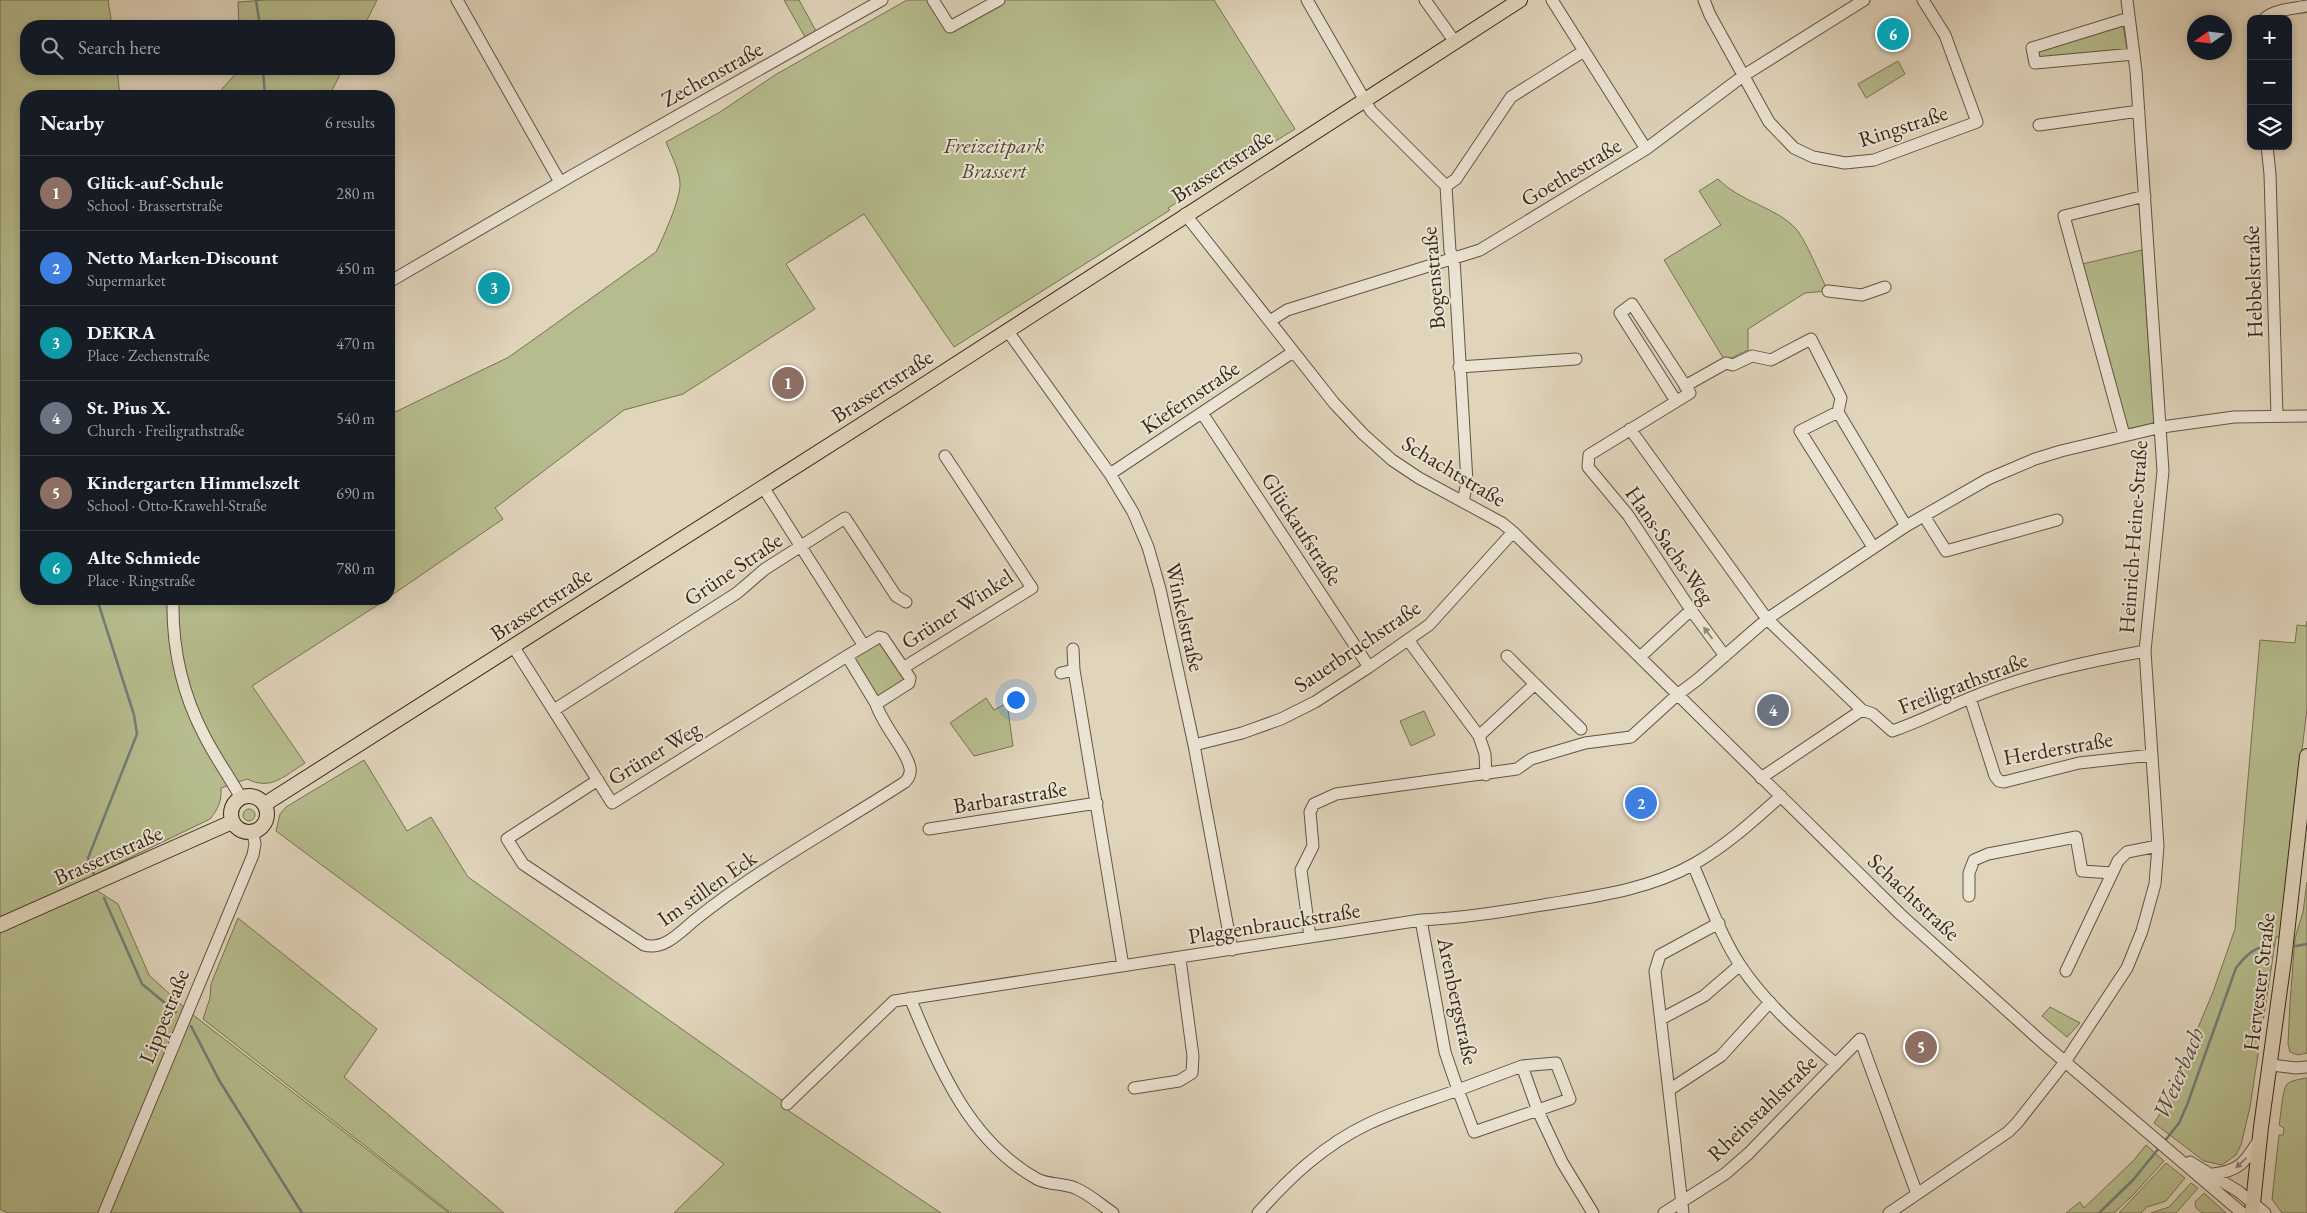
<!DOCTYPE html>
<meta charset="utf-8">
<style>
:root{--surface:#171b24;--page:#20242c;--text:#f1f3f6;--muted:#9ea1a6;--line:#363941;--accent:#1a73e8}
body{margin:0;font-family:"EB Garamond",serif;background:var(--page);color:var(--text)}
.controls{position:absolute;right:15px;top:15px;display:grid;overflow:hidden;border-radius:10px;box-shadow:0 2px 8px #0003}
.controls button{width:45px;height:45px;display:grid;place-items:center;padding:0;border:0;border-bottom:1px solid var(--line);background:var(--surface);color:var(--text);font:25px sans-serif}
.compass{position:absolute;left:2187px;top:15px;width:45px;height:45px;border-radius:50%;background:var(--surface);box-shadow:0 2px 8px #0003;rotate:256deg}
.you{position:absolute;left:1015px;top:699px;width:18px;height:18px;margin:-12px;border:4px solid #fff;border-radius:50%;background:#1a73e8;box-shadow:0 0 0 8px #1a73e833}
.badge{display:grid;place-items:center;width:32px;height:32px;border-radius:50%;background:var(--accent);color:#fff;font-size:16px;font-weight:700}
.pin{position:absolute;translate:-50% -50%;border:2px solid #fff;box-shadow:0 1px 5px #0006}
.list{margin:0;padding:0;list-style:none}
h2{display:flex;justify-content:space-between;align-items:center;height:65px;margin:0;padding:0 20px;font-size:21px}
h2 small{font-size:16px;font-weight:400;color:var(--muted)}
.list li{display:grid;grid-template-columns:32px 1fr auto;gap:15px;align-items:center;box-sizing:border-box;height:75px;padding:0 20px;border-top:1px solid var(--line)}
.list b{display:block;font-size:19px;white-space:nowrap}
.list p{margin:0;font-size:16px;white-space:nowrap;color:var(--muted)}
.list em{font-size:16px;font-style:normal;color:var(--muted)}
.icon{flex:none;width:28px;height:28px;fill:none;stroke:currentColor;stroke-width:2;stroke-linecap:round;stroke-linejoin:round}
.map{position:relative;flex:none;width:2307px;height:1213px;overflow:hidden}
.search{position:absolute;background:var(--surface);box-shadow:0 2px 8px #0003;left:20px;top:20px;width:375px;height:55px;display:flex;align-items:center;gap:12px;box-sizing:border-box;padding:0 18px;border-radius:20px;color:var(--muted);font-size:19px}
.panel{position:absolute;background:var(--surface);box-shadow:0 2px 8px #0003;left:20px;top:90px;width:375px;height:515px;border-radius:20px}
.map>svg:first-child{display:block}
</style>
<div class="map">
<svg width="2307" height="1213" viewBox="0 0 2307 1213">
<rect width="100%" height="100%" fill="#e0d4bb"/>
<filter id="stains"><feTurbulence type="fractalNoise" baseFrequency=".004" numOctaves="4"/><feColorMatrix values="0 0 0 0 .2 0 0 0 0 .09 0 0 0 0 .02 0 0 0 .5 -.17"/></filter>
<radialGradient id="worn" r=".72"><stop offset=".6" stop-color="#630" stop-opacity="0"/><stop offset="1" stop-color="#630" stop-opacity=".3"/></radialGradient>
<path fill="#b6bc8d" stroke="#787254" d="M0,0H108L112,26H26V69H117L120,96H26V599H387L252,686L305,763C284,776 271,791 247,779L221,788C222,801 218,809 210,819L82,881L118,904L149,975L188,1011L449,1213H8L0,1209Z
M266,0H377L364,26H239L238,2Z
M784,0H799L816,31L805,37Z
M907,0H933L950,27L999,0H1214L1295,129L1168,208L1170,210L954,347L864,214L786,264L815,309L683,394L624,410L495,508L503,519L389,597V415L509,357L656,252C664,236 678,204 680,187C681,173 671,155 666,142L720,112L775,75Z
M2123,25L2127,49L2125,51L2039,57V49Z
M1898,61L1905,74L1866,98L1858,84Z
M240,69H343L329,96H221L222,89Z
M1718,179C1740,202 1778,208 1796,229C1806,240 1820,276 1828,291L1805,293L1748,329V350L1725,361L1664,260L1721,225L1699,191Z
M2142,250L2154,423L2127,429L2082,264Z
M2307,621V708L2280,937H2276L2250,1107L2241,1145L2236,1155L2222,1165L2204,1161L2154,1123L2165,1106L2213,992L2235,929L2260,640L2295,643L2297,625L2306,626Z
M883,642L906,678V682L875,698L853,661L855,655Z
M986,698L994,710L1007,703L1013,746L974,756L950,723Z
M1424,711L1435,735L1411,746L1400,721Z
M364,760L407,831L431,817L468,877L783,1101L781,1103L789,1111L941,1213H674L724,1164L276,831L280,814L286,807Z
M243 815a6 6 0 1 1 12 0a6 6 0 1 1-12 0Z
M2307,882V1053L2298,1055L2290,1052L2288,1044L2290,1003L2295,938L2303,912Z
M238,918L377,1029L344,1077L504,1213H451L203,1019L210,998L211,984Z
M2050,1007L2080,1023L2067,1037L2042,1016Z
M2307,1078V1213H2282L2272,1199L2279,1135H2283L2284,1128L2279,1125C2281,1116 2282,1090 2287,1084C2292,1080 2301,1079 2307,1078Z
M2146,1145L2164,1161L2133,1195L2114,1213H2066L2080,1202L2084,1208L2134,1160Z
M2166,1163L2185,1178L2166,1201L2147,1207L2141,1213H2119Z
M2191,1183L2198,1188L2176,1213H2151L2169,1207Z
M2204,1193L2226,1213H2202L2196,1208L2195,1202Z"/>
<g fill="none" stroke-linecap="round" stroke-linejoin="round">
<path stroke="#707e78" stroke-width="2.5" d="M256,0L260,26
M263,69L265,96
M94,874L88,858L137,734L134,715L97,599
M104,898L142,984L176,1012
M2296,946L2307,944
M191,1026L219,1080L302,1213
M2164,1142L2179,1123L2187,1105L2236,968C2247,954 2255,946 2274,945
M2099,1213L2133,1180L2159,1148"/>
<g stroke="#635442" stroke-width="13">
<path id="minor" d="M457,0L560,182
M933,0L950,27L999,0
M1307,0L1371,111L1446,186L1450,251L1454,259L1467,482L1463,502
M1425,0L1455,42
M1552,0L1646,149
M1704,0L1710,15L1769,122L1794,148L1813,157L1845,163L1874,160L1977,122L1945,35L1923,0
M2129,18L2032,48L2035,63L2134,54
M2264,19C2275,9 2293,9 2307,6
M2039,125L2139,111
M2267,146L2270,174L2277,416
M1446,186L1456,179L1511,97L1584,51
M1185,214L1334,403L1363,434L1392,460L1419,478L1502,523L1513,532L1900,914L2043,1043L2242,1213
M389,282L573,175L882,0
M1828,291L1862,295L1885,287
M1270,321L1287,310L1480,250L1646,149L1743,76L1864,0
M1007,330L1110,474L1133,512L1148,547L1160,589L1194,745L1232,950
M1459,367L1576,359
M1685,386L1726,363L1733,365L1752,356L1771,360L1811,339L1841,398L1838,412
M1676,401L1620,313L1632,304L1690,393L1589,455L1588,467L1628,515L1691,610L1725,656
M1202,413L1369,667
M1630,429L1767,619L1862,710
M2124,435L2064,216L2145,196
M1110,474L1293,352
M763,487L864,646
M1924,516L1946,551L2057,520
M1873,547L1800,431L1838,412L1906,526
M173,599C172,646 182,693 204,735C215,757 229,776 241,798
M879,637L883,638L910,678L909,683L876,704L847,656Z
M1408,640L1479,736L1485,754L1486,775
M513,646L612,803L847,656
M1073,649L1074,670L1123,966
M1640,657L1691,610
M903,668L1032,588L945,456
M1061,673L1074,670
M1535,684L1581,729
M1970,698L1995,776L1999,781L2004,782L2079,763L2152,755
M554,710L737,593L765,569L845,518L896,596L906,602
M1479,736L1535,684L1507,656
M1194,745L1242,733L1281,719L1315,702L1369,667L1429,625L1513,532
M1761,778L1862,710L1873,714L1892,731C1919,722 1944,709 1970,698C2026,675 2085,662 2145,651
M598,780L507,839L523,864L644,945C665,951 682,930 696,919C761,867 836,827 905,782C909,778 911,774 910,768C907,751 883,726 876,704
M929,829L1097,803
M1693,865C1708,898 1720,935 1740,965C1766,1004 1801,1034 1836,1064
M1969,896V873L1974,860L1988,854L2076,837L2082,871L2112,873
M1310,937L1301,870L1313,846L1310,812L1314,804L1336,794L1517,769L1531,759L1585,743L1631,737L1677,695L1697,680L1767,619L1906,526L1988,479L2035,459L2061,451L2162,427L2234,417L2307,416
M2066,971L2118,861L2127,852L2158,846
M910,998C939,1067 968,1140 1037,1179C1048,1185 1063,1183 1075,1188C1088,1193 1101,1205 1113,1213
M1661,1019L1704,996L1740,965
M1556,1063L1570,1099L1474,1132L1458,1090L1522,1066Z
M2271,1065L2296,1068L2307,1067
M1522,1066L1538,1111L1562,1162L1593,1213
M1134,1088L1179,1081L1192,1073L1193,1056L1180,959
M1669,1090L1721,1056L1770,1002
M787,1104L894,1001L1421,920C1464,918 1506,911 1549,904C1598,896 1650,889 1694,864C1727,845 1753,821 1781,796
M2190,1162L2238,1191L2265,1213
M2213,1174C2240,1171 2245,1162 2259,1140
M104,1213L253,855L255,844L253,833
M1258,1213C1290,1177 1324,1145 1368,1124C1397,1110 1428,1101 1458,1090L1445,1052L1421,920
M1664,1213L1725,1174L1749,1153L1860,1039L1917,1194
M1683,1213L1655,971L1660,955L1719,923
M1889,1213L2008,1132L2017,1123L2065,1062L2127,968L2142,931L2155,884L2158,846L2145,651L2163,471L2136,71L2127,0"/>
</g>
<g stroke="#39291a" stroke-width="16">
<path id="major" d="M231 814a18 18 0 1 1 36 0a18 18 0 1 1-36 0Z
M265,804L905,397L1520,0
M0,925L232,822
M2252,1213L2261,1127L2284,960L2307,756"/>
</g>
<use href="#minor" stroke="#ebe3d3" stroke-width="11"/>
<use href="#major" stroke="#e0d4bb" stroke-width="14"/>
</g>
<defs><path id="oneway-solid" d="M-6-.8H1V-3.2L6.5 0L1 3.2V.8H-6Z" transform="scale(1.25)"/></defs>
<g fill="#928676">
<use href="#oneway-solid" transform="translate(1708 633) rotate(-127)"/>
<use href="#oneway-solid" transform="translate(2241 1163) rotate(137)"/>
</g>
<g text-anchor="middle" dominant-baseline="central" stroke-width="4" stroke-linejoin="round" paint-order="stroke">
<g font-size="22" fill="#39291a" stroke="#ebe3d3">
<text transform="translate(712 74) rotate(-29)">Zechenstraße</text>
<text transform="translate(1903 126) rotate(-18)">Ringstraße</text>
<text transform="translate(1222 166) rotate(-33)">Brassertstraße</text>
<text transform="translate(1571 172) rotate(-31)">Goethestraße</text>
<text transform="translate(1433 278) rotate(-95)">Bogenstraße</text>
<text transform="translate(2253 282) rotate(-92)">Hebbelstraße</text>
<text transform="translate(882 386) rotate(-33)">Brassertstraße</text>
<text transform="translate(1190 397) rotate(-34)">Kiefernstraße</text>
<text transform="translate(1454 471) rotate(31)">Schachtstraße</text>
<text transform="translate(1302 529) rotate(57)">Glückaufstraße</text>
<text transform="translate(2133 537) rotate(-86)">Heinrich-Heine-Straße</text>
<text transform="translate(1670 545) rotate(55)">Hans-Sachs-Weg</text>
<text transform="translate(733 569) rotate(-34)">Grüne Straße</text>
<text transform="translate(541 604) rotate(-33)">Brassertstraße</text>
<text transform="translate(957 609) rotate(-33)">Grüner Winkel</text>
<text transform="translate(1185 617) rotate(77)">Winkelstraße</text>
<text transform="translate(1357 646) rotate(-34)">Sauerbruchstraße</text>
<text transform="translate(1963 683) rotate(-21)">Freiligrathstraße</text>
<text transform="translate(2058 748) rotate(-10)">Herderstraße</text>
<text transform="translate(654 753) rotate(-31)">Grüner Weg</text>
<text transform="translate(1010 797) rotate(-9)">Barbarastraße</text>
<text transform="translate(108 855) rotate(-24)">Brassertstraße</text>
<text transform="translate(707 888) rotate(-35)">Im stillen Eck</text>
<text transform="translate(1914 897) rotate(43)">Schachtstraße</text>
<text transform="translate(1274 923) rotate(-9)">Plaggenbrauckstraße</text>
<text transform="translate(2259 982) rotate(-83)">Hervester Straße</text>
<text transform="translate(1458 1001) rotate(78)">Arenbergstraße</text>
<text transform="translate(164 1016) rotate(-68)">Lippestraße</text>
<text transform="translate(1762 1108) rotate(-44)">Rheinstahlstraße</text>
</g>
<g font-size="22" font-style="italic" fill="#524631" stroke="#ebe3d3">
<text x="994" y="145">Freizeitpark<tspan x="994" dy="25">Brassert</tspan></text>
</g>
<g font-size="24" font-style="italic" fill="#504c41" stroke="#ebe3d3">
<text transform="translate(2178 1073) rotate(-67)">Weierbach</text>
</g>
</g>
<rect width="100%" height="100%" filter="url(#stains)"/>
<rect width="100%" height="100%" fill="url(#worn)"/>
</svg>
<div class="controls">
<button>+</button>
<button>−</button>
<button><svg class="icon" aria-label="layers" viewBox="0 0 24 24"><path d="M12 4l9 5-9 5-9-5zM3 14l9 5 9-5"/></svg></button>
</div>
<svg class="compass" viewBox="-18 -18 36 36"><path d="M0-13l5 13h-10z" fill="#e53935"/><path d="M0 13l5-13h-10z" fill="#9ea1a6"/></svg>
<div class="you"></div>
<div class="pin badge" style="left:788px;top:383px;background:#8d6e63">1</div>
<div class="pin badge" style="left:1641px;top:803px;background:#3f7fe0">2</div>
<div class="pin badge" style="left:494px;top:288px;background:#0f9aa8">3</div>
<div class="pin badge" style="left:1773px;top:710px;background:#6b7280">4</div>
<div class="pin badge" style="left:1921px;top:1047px;background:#8d6e63">5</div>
<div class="pin badge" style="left:1893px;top:34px;background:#0f9aa8">6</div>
<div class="search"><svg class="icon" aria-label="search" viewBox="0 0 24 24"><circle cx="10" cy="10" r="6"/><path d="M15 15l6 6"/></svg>Search here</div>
<section class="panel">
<h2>Nearby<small>6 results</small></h2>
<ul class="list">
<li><span class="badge" style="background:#8d6e63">1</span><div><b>Glück-auf-Schule</b><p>School · Brassertstraße</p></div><em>280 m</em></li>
<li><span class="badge" style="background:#3f7fe0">2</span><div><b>Netto Marken-Discount</b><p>Supermarket</p></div><em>450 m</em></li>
<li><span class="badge" style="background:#0f9aa8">3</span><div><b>DEKRA</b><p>Place · Zechenstraße</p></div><em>470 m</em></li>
<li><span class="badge" style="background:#6b7280">4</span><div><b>St. Pius X.</b><p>Church · Freiligrathstraße</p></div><em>540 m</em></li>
<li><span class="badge" style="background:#8d6e63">5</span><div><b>Kindergarten Himmelszelt</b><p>School · Otto-Krawehl-Straße</p></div><em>690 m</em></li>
<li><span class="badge" style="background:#0f9aa8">6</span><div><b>Alte Schmiede</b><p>Place · Ringstraße</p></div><em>780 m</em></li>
</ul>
</section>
</div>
